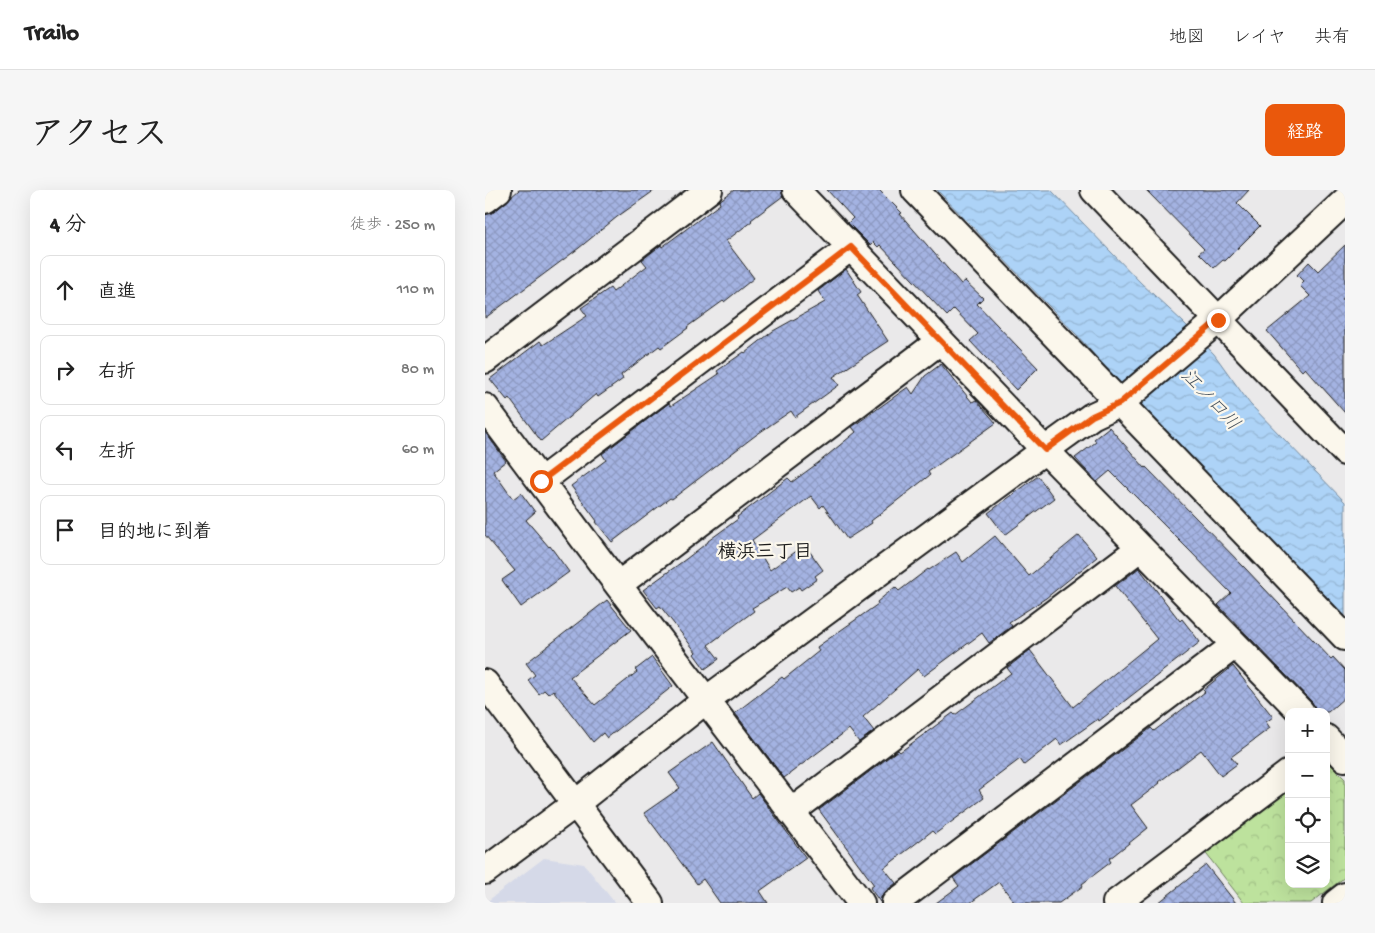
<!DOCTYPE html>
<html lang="ja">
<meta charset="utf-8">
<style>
:root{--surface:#fff;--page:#f6f6f6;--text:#222;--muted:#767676;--line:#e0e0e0;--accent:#ea580c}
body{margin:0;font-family:"Gochi Hand","Klee One",sans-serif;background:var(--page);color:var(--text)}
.controls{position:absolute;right:15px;bottom:15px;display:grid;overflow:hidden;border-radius:10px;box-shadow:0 5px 20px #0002}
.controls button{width:45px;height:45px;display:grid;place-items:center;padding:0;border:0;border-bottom:1px solid var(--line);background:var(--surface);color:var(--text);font:25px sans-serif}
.stop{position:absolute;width:15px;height:15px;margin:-11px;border:4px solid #ea580c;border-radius:50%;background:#fff}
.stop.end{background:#ea580c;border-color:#fff;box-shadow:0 1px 5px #0008}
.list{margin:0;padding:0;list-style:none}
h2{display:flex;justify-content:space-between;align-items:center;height:65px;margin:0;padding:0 20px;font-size:21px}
h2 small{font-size:16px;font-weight:400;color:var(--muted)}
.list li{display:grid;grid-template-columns:32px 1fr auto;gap:15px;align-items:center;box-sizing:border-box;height:70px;margin:0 10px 10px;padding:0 10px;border:1px solid var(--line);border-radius:10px}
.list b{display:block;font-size:19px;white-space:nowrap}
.list em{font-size:16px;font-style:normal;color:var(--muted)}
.icon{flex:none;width:28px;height:28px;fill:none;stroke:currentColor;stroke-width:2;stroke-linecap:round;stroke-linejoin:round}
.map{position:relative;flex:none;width:860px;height:713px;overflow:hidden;border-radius:10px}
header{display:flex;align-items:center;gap:30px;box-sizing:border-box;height:70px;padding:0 25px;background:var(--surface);border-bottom:1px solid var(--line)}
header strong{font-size:24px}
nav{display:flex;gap:28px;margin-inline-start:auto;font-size:18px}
.intro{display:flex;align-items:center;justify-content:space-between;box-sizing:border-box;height:120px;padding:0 30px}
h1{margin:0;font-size:35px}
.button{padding:12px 22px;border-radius:10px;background:var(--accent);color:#fff;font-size:18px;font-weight:700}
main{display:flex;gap:30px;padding:0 30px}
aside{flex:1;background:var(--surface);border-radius:10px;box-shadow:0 5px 20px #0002}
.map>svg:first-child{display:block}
</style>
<header>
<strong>Trailo</strong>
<nav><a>地図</a><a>レイヤ</a><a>共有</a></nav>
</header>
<div class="intro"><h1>アクセス</h1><a class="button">経路</a></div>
<main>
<aside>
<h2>4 分<small>徒歩 · 250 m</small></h2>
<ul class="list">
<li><svg class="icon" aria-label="ahead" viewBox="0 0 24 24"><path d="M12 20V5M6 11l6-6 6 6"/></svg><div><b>直進</b></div><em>110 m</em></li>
<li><svg class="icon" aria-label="right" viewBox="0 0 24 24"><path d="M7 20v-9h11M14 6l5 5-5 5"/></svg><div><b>右折</b></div><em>80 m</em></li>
<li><svg class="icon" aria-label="left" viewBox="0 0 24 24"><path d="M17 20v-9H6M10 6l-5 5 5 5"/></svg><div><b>左折</b></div><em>60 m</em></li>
<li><svg class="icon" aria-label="arrive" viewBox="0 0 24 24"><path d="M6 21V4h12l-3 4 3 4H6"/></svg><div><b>目的地に到着</b></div></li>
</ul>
</aside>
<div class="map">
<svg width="860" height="713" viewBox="0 0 860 713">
<defs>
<pattern id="forest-crowns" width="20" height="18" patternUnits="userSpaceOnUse" patternTransform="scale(1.25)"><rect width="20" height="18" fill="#bde29d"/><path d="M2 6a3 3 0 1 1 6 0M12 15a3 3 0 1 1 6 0" fill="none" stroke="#a2c187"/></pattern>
<pattern id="water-waves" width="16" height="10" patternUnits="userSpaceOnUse" patternTransform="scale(1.25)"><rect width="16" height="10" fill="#add3f7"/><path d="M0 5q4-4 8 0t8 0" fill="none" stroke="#94b5d3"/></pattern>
<pattern id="building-cross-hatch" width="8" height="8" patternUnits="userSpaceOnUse" patternTransform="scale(1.25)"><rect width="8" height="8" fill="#a4b3e2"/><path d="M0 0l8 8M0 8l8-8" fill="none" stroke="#8d99c1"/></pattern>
</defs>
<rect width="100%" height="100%" fill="#eae9ea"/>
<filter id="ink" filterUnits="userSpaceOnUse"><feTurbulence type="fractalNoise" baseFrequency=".02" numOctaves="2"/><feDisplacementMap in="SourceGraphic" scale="10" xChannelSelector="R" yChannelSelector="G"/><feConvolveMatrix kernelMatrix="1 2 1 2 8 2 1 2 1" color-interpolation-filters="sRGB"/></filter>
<g filter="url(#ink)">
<path fill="#d5d9e8" d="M59,668L99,674L130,713H0Z"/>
<path fill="url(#forest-crowns)" stroke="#6c7f5c" d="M841,572H843L860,589V687L826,713H759L719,661L804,595V694H841Z"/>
<path fill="url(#water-waves)" stroke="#738a9f" d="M452,0H566L656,93L698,132L729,164L765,214L860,312V426L633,192L591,144Z"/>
<path fill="url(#building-cross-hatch)" stroke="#1c1c1c" d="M34,0H170L132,27L94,58L0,128V25L9,22Z
M249,0H296L298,6L266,30L267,31L241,51L269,88L239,112L238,111L202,137L203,138L176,158L174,156L136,185L138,189L113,207L111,204L56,251L24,208L22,210L5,189L55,151L58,155L102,126L96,118L125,98L128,102L162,76L157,70L176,55L177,57L235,14L234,11Z
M342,0H394L417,23L415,24L476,94L480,91L498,108L492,114L553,178L531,200L485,151L493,144L469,119L462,126L395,55L393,57L388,52L385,55L363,33L368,28Z
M661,0H764L752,13L775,36L740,71L738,70L729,78L714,63L719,59Z
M860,55V107L857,109L860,113V223L820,178L817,181L782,141L825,106L815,96L819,92L812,85L824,72L833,81Z
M361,79L376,102L372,105L403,151L348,187L354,195L310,227L306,221L271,245L187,309L185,308L127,352L111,332L112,331L86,296L121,270L117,264L184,213L186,216L234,184L232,181L259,162L260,163L288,141L340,112L333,101Z
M456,174L487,212L491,210L511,233L443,282L445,285L386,331L387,333L362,349L338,315L335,318L326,306L267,350L285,380L320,355L338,380L330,386L332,389L316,400L314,397L306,402L302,397L267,418L269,421L223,455L234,469L220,479L209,464L211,462L175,416L172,418L158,400L201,369L223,352V351L253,329L252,327L303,288L307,292L333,273L371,242L367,237L423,197L428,204L440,186Z
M624,237L660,278L661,277L760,378L846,469L848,467L860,480V507L843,522H831L827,512L733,415L746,403L704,360L625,281L612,292L590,268L611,252L609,249Z
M0,242L21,271L8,281L28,309L36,303L50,322L41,330L64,357L65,356L84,382L36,417L17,390L30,381L0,345Z
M553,286L569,308L520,345L503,323Z
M594,345L612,367L561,408L524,432L527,436L504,453L497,443L439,486L433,479L378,527L389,541L374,552L364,539L299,588L250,523L297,487L299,489L334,461L332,457L393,414L392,412L410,397L414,401L443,379L444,380L471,362L478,372L510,346L544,386Z
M654,378L695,431L697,429L715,452L614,531L613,529L576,555L572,549L539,575L535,569L494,600L499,608L450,644L447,641L399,678L411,693L401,701L396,707L395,712L385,698L389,695L334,620L413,560L415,562L468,523L470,525L526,483L522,478L545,460L588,517L672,449L630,396Z
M122,410L146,440L85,487L110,515L152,482L150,480L167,467L188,496L122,548L118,543L108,552L68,500L63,504L59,500L54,504L43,490L50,485L41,473Z
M748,476L788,527L781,532L785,538L746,567L752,574L736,586L716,560L674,592L675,593L646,615L663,638L624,669L626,672L597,694L598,696L574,713H530L514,692L485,713H451L474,696L468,688L666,538L669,541L720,502L718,500Z
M228,552L267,608L273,603L321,668L275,701L283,713H235L218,689L212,694L159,623L195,598L184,583Z
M721,675L751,713H673Z"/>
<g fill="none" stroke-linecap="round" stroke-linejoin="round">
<g stroke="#1c1c1c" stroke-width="30">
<path id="minor" d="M311,0L560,260L816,522
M430,0L860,447
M609,0L860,262
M0,10L13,0
M0,170L224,0
M0,217L133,395L376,713
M56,291L366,57
M133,395L455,151
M0,493L165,713
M841,548L860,568
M306,622L655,358
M0,681L90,614L221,510L560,260L607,226L635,213L733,130L860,11
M410,713L750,455
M631,713L804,583
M851,713L860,706"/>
</g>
<use href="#minor" stroke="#fbf7ec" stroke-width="26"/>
</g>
</g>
<g fill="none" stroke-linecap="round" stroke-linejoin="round" filter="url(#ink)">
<path stroke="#ea580c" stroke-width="6" d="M56,291L366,57L560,260L607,226L635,213L733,130"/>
</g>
<g text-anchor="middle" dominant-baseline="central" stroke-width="4.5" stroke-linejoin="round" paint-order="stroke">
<g font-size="19" font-style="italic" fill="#48535e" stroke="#fbf7ec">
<text transform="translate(724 211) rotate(47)">江ノ口川</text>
</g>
<g font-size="19" font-weight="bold" fill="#1c1c1c" stroke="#fbf7ec">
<text x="280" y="363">横浜三丁目</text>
</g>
</g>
</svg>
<div class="controls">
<button>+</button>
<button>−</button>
<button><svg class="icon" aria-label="locate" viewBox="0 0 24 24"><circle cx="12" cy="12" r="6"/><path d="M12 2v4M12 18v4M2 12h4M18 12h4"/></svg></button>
<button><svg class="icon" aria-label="layers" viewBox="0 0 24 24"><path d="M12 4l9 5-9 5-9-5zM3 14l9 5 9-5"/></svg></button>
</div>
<div class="stop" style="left:56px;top:291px"></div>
<div class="stop end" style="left:733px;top:130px"></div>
</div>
</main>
